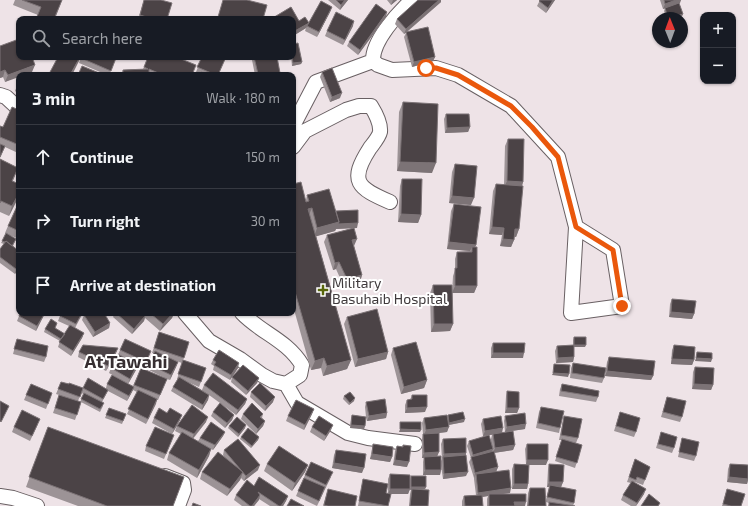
<!DOCTYPE html>
<meta charset="utf-8">
<style>
:root{--surface:#171b24;--page:#20242c;--text:#f1f3f6;--muted:#9ea1a6;--line:#363941}
body{margin:0;font-family:"Exo 2",sans-serif;background:var(--page);color:var(--text)}
.controls{position:absolute;right:12px;top:12px;display:grid;overflow:hidden;border-radius:8px;box-shadow:0 1px 3px #0004}
.controls button{width:36px;height:36px;display:grid;place-items:center;padding:0;border:0;border-bottom:1px solid var(--line);background:var(--surface);color:var(--text);font:20px sans-serif}
.compass{position:absolute;left:652px;top:12px;width:36px;height:36px;border-radius:50%;background:var(--surface);box-shadow:0 1px 3px #0004;rotate:359deg}
.stop{position:absolute;width:12px;height:12px;margin:-9px;border:3px solid #ea580c;border-radius:50%;background:#fff}
.stop.end{background:#ea580c;border-color:#fff;box-shadow:0 1px 4px #0008}
.list{margin:0;padding:0;list-style:none}
h2{display:flex;justify-content:space-between;align-items:center;height:52px;margin:0;padding:0 16px;font-size:17px}
h2 small{font-size:13px;font-weight:400;color:var(--muted)}
.list li{display:grid;grid-template-columns:26px 1fr auto;gap:12px;align-items:center;box-sizing:border-box;height:64px;padding:0 16px;border-top:1px solid var(--line)}
.list b{display:block;font-size:15px;white-space:nowrap}
.list em{font-size:13px;font-style:normal;color:var(--muted)}
.icon{flex:none;width:22px;height:22px;fill:none;stroke:currentColor;stroke-width:2;stroke-linecap:round;stroke-linejoin:round}
.map{position:relative;flex:none;width:748px;height:506px;overflow:hidden}
.search{position:absolute;background:var(--surface);box-shadow:0 1px 3px #0004;left:16px;top:16px;width:280px;height:44px;display:flex;align-items:center;gap:10px;box-sizing:border-box;padding:0 14px;border-radius:8px;color:var(--muted);font-size:15px}
.panel{position:absolute;background:var(--surface);box-shadow:0 1px 3px #0004;left:16px;top:72px;width:280px;height:244px;border-radius:8px}
.map>svg:first-child{display:block}
</style>
<div class="map">
<svg width="748" height="506" viewBox="0 0 748 506">
<rect width="100%" height="100%" fill="#eee3e7"/>
<g fill="none" stroke-linecap="round" stroke-linejoin="round">
<g stroke="#696063" stroke-width="16">
<path id="minor" d="M412,0C398,13 372,41 373,61L378,65L392,70L436,68L458,75L511,106L558,157L576,227L571,313L622,306L613,250L576,227
M0,95L6,97L19,109
M293,126L316,82L373,61
M293,147L305,131L346,110L359,106H371C376,114 381,123 380,132C379,137 373,144 370,148C348,182 358,188 390,202
M185,313L209,341L240,359L262,375L273,381L286,384L300,375L302,365C287,340 261,333 242,313
M286,384L297,403L348,433L368,438L415,444
M165,476L183,483L184,490L178,506
M0,496L13,498L37,506"/>
</g>
<use href="#minor" stroke="#fff" stroke-width="14"/>
</g>
<path fill="#9c9396" fill-rule="evenodd" d="M15,0H62L55,19L38,15L13,5Z
M144,0H161L167,19H138Z
M328,0H348L340,10Z
M387,0H397L391,5Z
M418,0H441V2L407,32L435,57L433,61L412,67L404,37L406,33L404,34L395,24L397,19Z
M540,0H555L546,13L537,6Z
M660,0H681L679,3L683,14L682,16L677,18H666L664,11L665,8L663,9Z
M321,1L332,7L330,12L317,37L305,31L306,28L293,36V19H271L291,7L299,21L305,17L309,23Z
M386,17L358,55L347,46L349,42Z
M353,26L343,45L325,36L327,31Z
M0,46L32,72L19,75L5,82L3,77L0,78Z
M81,57L116,58L109,75H107L79,63Z
M148,57L192,75H121L123,70L143,69Z
M202,57L219,75H200V74L196,72Z
M253,57H277L280,73V75H255L252,60Z
M291,57H293L302,62L301,64L292,66Z
M322,72L340,98L330,102L320,77Z
M19,83V94L15,91L17,86Z
M403,102L432,173L397,171L399,112Z
M19,110V150L18,153L5,147L0,158V126L3,127Z
M446,114L470,127L468,132L445,133L444,119Z
M508,139L523,182L522,186L519,229L516,237L514,236V240L511,247L500,246L502,235L489,234L493,191L496,184L504,185L505,146Z
M0,159L18,168L13,181L19,184V196L9,216L0,212Z
M455,164L471,205L449,203L452,172Z
M402,179L421,215L418,223L398,222L400,186Z
M293,184L306,200L307,195L336,212V211L357,228H354V246L362,275L360,282L344,287L336,269L333,270L324,242L327,235L353,228L336,229L335,231L316,236L351,360L347,369L323,376L321,368L311,370L293,306Z
M19,202V239L9,235L16,239L13,246L18,251L19,249V268L15,274L0,263V249L4,244L1,243L6,234L5,233L8,226Z
M454,204L476,245L475,247L477,286L474,293H452L453,276L455,270V259L457,252L470,251L447,249L451,211Z
M433,285L453,324L450,331L431,332L430,293Z
M672,299L694,314L692,319L669,317L670,304Z
M61,313H83L75,328L84,333L82,338L71,356L58,347L60,341L44,332L45,329L57,323L55,328L65,334L69,326L58,321Z
M115,313H174L172,318L160,331L145,318L144,321L132,334L113,317Z
M84,315L110,323L109,328L93,337L82,320Z
M19,316L43,317L36,331L17,321Z
M347,317L388,352L386,359L355,367L344,324Z
M159,332L189,342L182,363L173,360L178,362L176,367L170,380L167,379L158,400H157L146,424L127,414L137,392L133,390L127,401L108,391L102,402L103,406L100,412L81,402L75,420L53,413L59,395L62,396L56,394L61,382L69,384L83,388L78,401L80,402L84,394L81,393L83,388H106L107,384L123,381L109,373L111,368L118,355L120,350L151,351L144,367L125,358L136,370L128,384L133,386L141,368L165,378L147,369L154,353H152Z
M574,337L585,347H574V357L573,362L556,363L555,351L557,346L573,345V340Z
M17,339L46,357L44,362L13,354Z
M493,343L523,358H491V348Z
M674,345L694,360L692,365L671,364L672,350Z
M118,348L116,353L106,371L78,357L79,352Z
M393,348L427,380L424,388L401,394L391,355Z
M609,357L653,376L651,380L605,376L607,362Z
M183,360L206,368L199,387L190,383L207,393L202,390L204,385L247,399L245,404L236,415L220,403L234,415L232,420L225,428L211,416L213,412L220,403L209,395L208,400L202,410L171,391L173,387L178,379H177Z
M213,360L238,368L230,380L213,370L214,366L211,364Z
M573,363L604,378L602,383L570,378L571,368Z
M695,367L713,385L711,390L692,389L693,372Z
M232,377L259,378L257,383L246,395L231,382Z
M31,384L52,393L46,409L24,400Z
M562,384L598,397L596,402L559,396L560,389Z
M507,391L519,408L517,413H505L506,396Z
M251,392L273,402L265,411L250,397Z
M412,395L425,412L405,413V405L407,400H410Z
M344,396L354,401L349,405L343,399Z
M667,397L682,417L680,422L661,417Z
M366,402L387,413L386,418L367,421L366,417L364,429L350,428L351,418L352,415L366,417L365,407Z
M541,407L560,428L559,433L536,428L539,412Z
M109,408L126,414L122,424L105,418Z
M314,409L312,414L304,430L286,421L288,416Z
M620,412L636,432L634,437L614,431Z
M243,414H263L262,418L265,421L263,426L256,434L241,419Z
M448,415L464,422L449,425L447,432L436,433L437,457L441,461L442,459L441,444L443,439L466,453V476L443,479L441,466V470L440,475H423V462L424,458H422V439L423,434L422,423L424,418L447,417Z
M505,416L525,429L505,432L504,421Z
M564,416L578,438L576,443L582,445L575,468L555,461L562,440H559L563,421Z
M154,418L180,420L177,425L206,422L193,439L198,441L200,438L225,432L223,436L213,450L211,449L209,456L197,478L167,460L169,453L181,434L175,431L177,426L172,434L152,423Z
M483,419L502,433L515,445L513,450L494,453L498,467L496,472L510,493L500,494L525,506H487V499L488,496L482,497L483,506H462V501L464,496L476,495L474,479V478L469,462L471,458L467,446L469,441L487,436H483L481,424ZM489,435H492L491,439V444Z
M38,424L30,441L12,432L14,427Z
M229,426L245,428L238,437L228,428Z
M48,427L173,506H78L26,487Z
M312,427L331,430L324,441L310,432Z
M661,432L674,448L672,453L656,448Z
M241,437H259L258,440L251,448L240,439Z
M682,438L696,456L694,461L678,457L681,443Z
M172,440L164,459L145,451L146,446Z
M373,444L392,457L390,462L370,459Z
M527,444L546,465H529L528,484L527,489H512V469L514,464H526L525,449Z
M403,445L407,467L393,465L395,451L397,446L402,447Z
M224,450L258,470L244,481L241,478L240,480L227,496L200,479L202,472L224,457L223,455Z
M336,450L362,473L332,468L334,455Z
M635,459L650,467L643,485L635,482V483L644,494L636,506H631L621,500L623,495L631,483L627,482Z
M267,464L308,465L305,472L292,491L264,471Z
M549,464L563,482L561,487L574,503L573,506H575H548L549,503L546,502V506H527L528,493L530,488L546,500L549,487H547L548,469Z
M730,464L748,465V480L747,484L727,482L728,469Z
M390,474L410,479L411,476L426,487L425,489H418L428,506H409L410,494L411,490L410,489L408,494H391L388,506H358L362,484L363,479L386,493H388V479Z
M305,475L331,477L317,506L296,496Z
M254,486L288,496L286,501L283,506H270L259,499L254,506H242L234,500L236,495Z
M328,489L355,506H323Z
M727,489L741,506H722Z"/>
<path fill="#7c7376" d="M345,0H348L340,10L341,5Z
M393,0H397L391,5Z
M439,0H441V2L404,34L406,29Z
M553,0H555L546,13L548,8Z
M676,0H681L680,3L663,9L665,4Z
M332,7L330,12L317,37L319,32Z
M387,12L386,17L358,55L360,50Z
M683,14L682,16L677,18H670Z
M218,17L261,19H217Z
M354,21L353,26L343,45L345,40Z
M309,23L306,28L293,36V32Z
M80,57H81L72,75H70Z
M435,57L433,61L412,67L414,62Z
M302,62L301,64L292,66L293,63Z
M35,65L32,72L25,75H19V77L5,82L8,75Z
M5,70L3,77L0,78V72Z
M280,73V75H257L258,74Z
M342,93L340,98L330,102L332,97Z
M470,127L468,132L445,133L447,128Z
M400,162L436,163L432,173L397,171Z
M507,181L523,182L521,189L504,188Z
M19,193V196L9,216L12,206Z
M452,196L474,198L471,205L449,203Z
M312,208L308,217V209Z
M401,214L421,215L418,223L398,222Z
M339,222L358,223L357,228L336,229L335,231L314,237L317,228Z
M492,227L504,228L502,235L489,234Z
M515,229H519L516,237L512,236Z
M357,239L354,246L352,240Z
M503,239L514,240L511,247L500,246Z
M449,242L476,245L473,252L472,247L470,251L447,249Z
M339,262L336,269L333,270L335,263Z
M19,266V268L15,274L16,269Z
M362,275L360,282L344,287L347,279Z
M455,286H477L474,293H452Z
M671,312L694,314L692,319L669,317Z
M45,313L36,331L37,326Z
M173,313H174L172,318L160,331L163,324Z
M145,316L144,321L132,334L134,329Z
M110,323L109,328L93,337L95,332Z
M434,324H453L450,331L431,332Z
M84,333L82,338L71,356L73,351Z
M574,345H586L585,347H573Z
M118,348L116,353L106,371L108,366Z
M388,352L386,359L355,367L358,359Z
M493,353H524L523,358H491Z
M574,357L573,362L556,363L558,358Z
M324,358L321,368L311,370L315,361Z
M696,358L712,359L711,362L695,361Z
M672,359L694,360L692,365L671,364Z
M351,360L347,369L323,376L327,366Z
M178,362L176,367L170,380L171,375Z
M239,363L238,368L230,380L231,375Z
M137,365L136,370L128,384L130,379Z
M607,371L653,376L651,380L605,376Z
M553,373L569,374L568,377L552,375Z
M259,378L257,383L246,395L248,391Z
M427,380L424,388L401,394L404,387Z
M694,384L713,385L711,390L692,389Z
M134,387L132,392L127,401L129,396Z
M209,395L208,400L202,410L203,405Z
M275,397L273,402L265,411L266,406Z
M355,398L354,401L349,405L350,403Z
M157,399L156,404L146,424L148,419Z
M247,399L245,404L236,415L238,410Z
M427,407L425,412L405,413L407,408Z
M507,408H519L517,413H505Z
M314,409L312,414L304,430L305,425Z
M387,413L386,418L367,421L369,416Z
M182,415L180,420L172,434L174,429Z
M234,415L232,420L225,428L227,423Z
M208,417L206,422L192,439L194,434Z
M465,419L464,422L448,425L449,423Z
M265,421L263,426L256,434L258,429Z
M526,424L525,429L505,432L507,427Z
M246,425L245,428L238,437L239,434Z
M333,425L331,430L324,441L326,436Z
M351,425L365,426L364,429L350,428Z
M449,427L447,432L424,435L426,430Z
M503,428L502,433L483,436L485,431Z
M400,429L421,430L420,432H399Z
M225,432L223,436L213,450L215,445Z
M259,437L258,440L251,448L252,446Z
M515,445L513,450L493,453L495,448Z
M211,449L209,456L197,478L199,470Z
M493,449L491,454L471,459L473,455Z
M439,452L437,457L422,458L424,453Z
M466,453L465,458L443,457L442,459L444,454Z
M372,454L392,457L390,462L370,459Z
M395,460L409,462L407,467L393,465Z
M527,460H548L546,465H526Z
M334,463L364,468L362,473L332,468Z
M260,465L258,470L244,481L246,476Z
M308,465L305,472L292,491L295,483Z
M498,467L496,472L476,474L474,478L475,473Z
M425,470H441L440,475H423Z
M243,472L240,480L227,496L230,489Z
M468,472L466,476L443,479L444,474Z
M729,477L748,479V480L747,484L727,482Z
M549,482H563L561,487L550,485L549,487H547Z
M514,484H528L527,489H512Z
M411,487H426L425,489L410,490Z
M511,488L510,493L489,496V494L488,496L476,498L478,493Z
M390,489H410L408,494H388Z
M646,489L644,494L636,506L637,503Z
M260,495L259,500L254,506H252Z
M288,496L286,501L283,506H281Z
M514,502H526L525,506H513Z"/>
<path fill="#4b4346" stroke="#7c7376" d="M22,0H62L54,19H36L41,7Z
M144,0H161L172,3L167,19H153L140,15Z
M223,0H247L267,5L263,19L218,17Z
M336,0H345L341,5Z
M418,0H439L406,29L397,19Z
M540,0H553L548,8L539,1Z
M664,0H676L665,4Z
M321,1L332,7L319,32L307,26Z
M679,3L683,14L670,18H668L665,8Z
M376,4L387,12L360,50L349,42Z
M291,7L299,21L305,17L309,23L293,32V19H271Z
M336,12L354,21L345,40L327,31Z
M428,27L435,57L414,62L406,32Z
M19,39V57H32L35,65L8,75L5,70L0,72V46Z
M298,43L302,62L293,63L292,57H293V44Z
M58,57H80L70,75H52L49,74Z
M81,57H115L116,58L111,71L81,58Z
M148,57H176L196,65L192,75H163L149,69V75H123V70L148,69L144,67Z
M202,57H226L218,75H216L197,67Z
M254,57H277L280,73L258,74Z
M82,66L104,75H78Z
M332,68L342,93L332,97L322,72Z
M26,72L32,75H24Z
M201,72L207,75H200Z
M403,102L438,104L436,163L400,162Z
M12,107L19,110V145L0,137V126L3,127Z
M446,114H469L470,127L447,128Z
M508,139H524L523,182L507,181Z
M0,144L5,146L0,157Z
M0,159L18,168L12,181L19,184V193L12,206L1,201L0,203Z
M455,164L477,166L474,198L452,196Z
M402,179H422L421,215L401,214Z
M301,182L306,202L309,201L307,195L329,189L339,222L317,228L312,208L308,209L351,360L327,366L324,358L315,361L293,285V184Z
M496,184L523,186L519,229H515L514,240L503,239L504,228L492,227Z
M19,202V231L8,226Z
M454,204L481,207L476,245L449,242Z
M358,210V223L338,224L339,222L337,215L336,211Z
M354,228L357,239L352,240L362,275L347,279L339,262L335,263L327,235Z
M6,233L16,239L12,246L6,241L5,242L2,241Z
M6,241L19,251V266L16,269L0,257V249Z
M472,247H477V286H455V268H457V252H472Z
M433,285H452L453,324H434Z
M672,299L696,301L694,314L671,312Z
M377,309L388,352L358,359L347,317Z
M20,313H45L37,326L19,316Z
M61,313H82L76,324L60,316Z
M86,313H104L110,323L95,332L84,315Z
M116,313H142L145,316L134,329Z
M150,313H173L163,324Z
M51,319L57,323L55,328L65,334L61,339L45,329Z
M70,325L84,333L73,351L59,342Z
M159,332L189,342L184,358L154,348Z
M574,337H586V345H574Z
M17,339L48,346L46,357L14,349Z
M125,339L151,351L146,362L120,350Z
M416,342L427,380L404,387L393,348Z
M493,343H525L524,353H493Z
M83,345L118,348L108,366L79,352Z
M574,345V357L558,358L557,346Z
M674,345L695,347L694,360L672,359Z
M219,350L239,363L231,375L214,365L216,362L213,360Z
M155,351L178,362L171,375L148,364Z
M697,352L712,353V359L696,358Z
M118,354L137,365L130,379L111,368Z
M609,357L655,361L653,376L607,371Z
M183,360L206,368L201,382L178,374Z
M573,363L606,368L604,378L572,373Z
M554,364L570,365L569,374L553,373Z
M243,365L259,378L248,391L232,377Z
M695,367L714,368L713,385L694,384Z
M141,368L167,379L160,395L134,385Z
M213,373L247,399L238,410L204,385Z
M112,375L134,387L129,396L107,384Z
M179,377L209,395L203,405L173,387Z
M88,378L108,390L103,399L83,388Z
M61,382L69,384V383L83,388L80,397L58,389Z
M260,383L275,397L266,406L251,392Z
M31,384L52,393L48,404L26,395Z
M562,384L599,391L598,397L561,391Z
M138,390L157,399L148,419L128,409Z
M507,391L519,392V408H507Z
M350,392L355,398L350,403L344,396Z
M84,393L104,403L100,409L81,399Z
M59,395L81,402L77,415L55,408Z
M412,395H427V407L407,408V400L412,399Z
M667,397L686,401L682,417L663,412Z
M385,399L387,413L369,416L366,402Z
M296,400L314,409L305,425L288,416Z
M0,401L9,406L1,422L0,421Z
M220,403L234,415L227,423L213,412Z
M252,403L263,414L260,417L265,421L258,429L243,414Z
M192,405L208,417L194,434L177,426Z
M541,407L564,411L560,428L538,423Z
M109,408L126,414L123,421L106,415Z
M159,408L167,413L170,408L182,415L174,429L154,418Z
M22,410L40,419L32,436L14,427Z
M463,412L465,419L449,423L448,415Z
M620,412L640,418L636,432L616,426Z
M525,413L526,424L507,427L505,416Z
M352,415L366,417L365,426L351,425Z
M447,415L449,427L426,430L424,418Z
M319,416L333,425L326,436L312,427Z
M501,416L503,428L485,431L483,419Z
M564,416L582,419L578,438L561,435Z
M237,417L246,425L239,434L229,426Z
M211,422L225,432L215,445L200,438Z
M400,422H421V430L400,429Z
M48,427L184,477L173,506H107L29,477Z
M155,427L174,435L166,454L146,446Z
M248,428L259,437L252,446L241,437Z
M513,431L515,445L495,448L493,434Z
M182,432L211,449L199,470L169,453Z
M661,432L677,437L674,448L658,444Z
M439,433V452L424,453L423,434Z
M489,435L493,449L473,455L469,441Z
M466,438V453L444,454L443,439Z
M682,438L699,442L696,456L679,452Z
M238,439L260,465L246,476L224,450Z
M562,439L582,445L577,463L556,457Z
M373,444L393,447L392,457L372,454Z
M527,444H548V460H527Z
M403,445L411,446L409,462L395,460L397,446L403,447Z
M279,446L308,465L295,483L267,464Z
M336,450L366,454L364,468L334,463Z
M494,451L498,467L475,473L471,457Z
M218,452L243,472L230,489L202,472Z
M466,455L468,472L444,474L443,457Z
M441,456V470H425L424,457Z
M635,459L650,467L645,480L637,477L636,480L629,477Z
M311,462L333,472L326,485L305,475Z
M514,464L529,465L528,484H514Z
M549,464L564,465L563,482H549Z
M730,464L748,465V479L729,477Z
M509,470L511,488L478,493L476,474Z
M390,474L410,475V489H390Z
M411,476H426V487H411Z
M259,477L288,496L281,506H279L258,492L260,495L252,506H250L236,495L247,480L254,486Z
M304,478L325,487L319,501L298,491Z
M363,479L388,484L386,493L391,494L388,506L359,501Z
M632,481L646,489L637,503L623,495Z
M550,485L576,490L574,503L547,497Z
M530,488H545L546,506H528Z
M328,489L357,496L355,506H328L324,505Z
M412,489L429,490L428,506H410Z
M727,489L745,494L741,506H731L723,504Z
M489,494H526V502H514L515,506H489Z
M649,494L660,503L658,506H641Z
M482,495L483,506H465L464,496Z
M291,499L304,506H287Z
M549,502L575,506H549Z
M193,503L201,506H192Z"/>
<g fill="none" stroke-linecap="round" stroke-linejoin="round">
<path stroke="#ea580c" stroke-width="5" d="M426,68H436L458,75L511,106L532,127L558,157L576,227L613,250L622,306"/>
</g>
<path fill="#58660b" stroke="#fff" stroke-width="1.5" d="M321 284h4v4h4v4h-4v4h-4v-4h-4v-4h4z"/>
<g text-anchor="middle" dominant-baseline="central" stroke-width="4" stroke-linejoin="round" paint-order="stroke">
<g font-size="14" fill="#3f3a3c" stroke="#fff" text-anchor="start">
<text x="332" y="282">Military<tspan x="332" dy="16">Basuhaib Hospital</tspan></text>
</g>
<g font-size="18" font-weight="bold" fill="#362e31" stroke="#fff">
<text x="126" y="361">At Tawahi</text>
</g>
</g>
</svg>
<div class="controls">
<button>+</button>
<button>−</button>
</div>
<svg class="compass" viewBox="-18 -18 36 36"><path d="M0-13l5 13h-10z" fill="#e53935"/><path d="M0 13l5-13h-10z" fill="#9ea1a6"/></svg>
<div class="stop" style="left:426px;top:68px"></div>
<div class="stop end" style="left:622px;top:306px"></div>
<div class="search"><svg class="icon" aria-label="search" viewBox="0 0 24 24"><circle cx="10" cy="10" r="6"/><path d="M15 15l6 6"/></svg>Search here</div>
<section class="panel">
<h2>3 min<small>Walk · 180 m</small></h2>
<ul class="list">
<li><svg class="icon" aria-label="ahead" viewBox="0 0 24 24"><path d="M12 20V5M6 11l6-6 6 6"/></svg><div><b>Continue</b></div><em>150 m</em></li>
<li><svg class="icon" aria-label="right" viewBox="0 0 24 24"><path d="M7 20v-9h11M14 6l5 5-5 5"/></svg><div><b>Turn right</b></div><em>30 m</em></li>
<li><svg class="icon" aria-label="arrive" viewBox="0 0 24 24"><path d="M6 21V4h12l-3 4 3 4H6"/></svg><div><b>Arrive at destination</b></div></li>
</ul>
</section>
</div>
